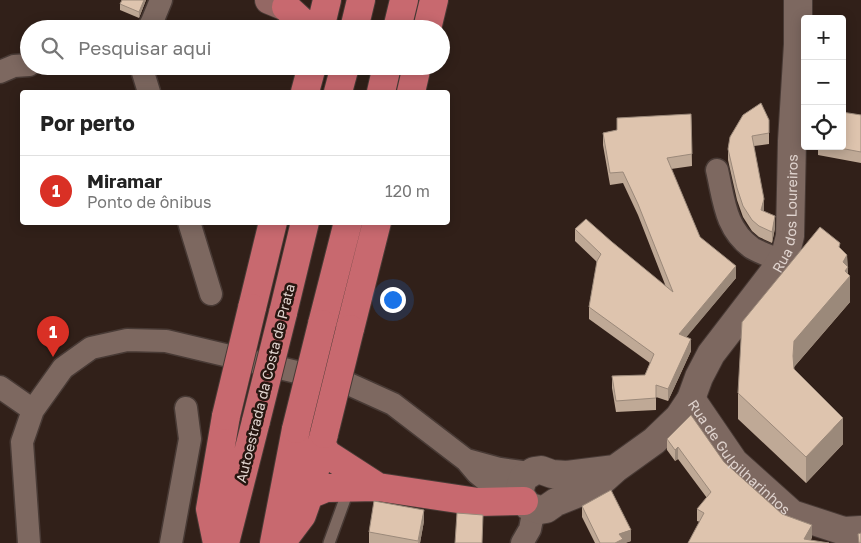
<!DOCTYPE html>
<html lang="pt">
<meta charset="utf-8">
<style>
:root{--surface:#fff;--page:#f2f2f2;--text:#222;--muted:#767676;--line:#e0e0e0;--accent:#d93025}
body{margin:0;font-family:"Golos Text",sans-serif;background:var(--page);color:var(--text)}
.controls{position:absolute;right:15px;top:15px;display:grid;overflow:hidden;border-radius:5px;box-shadow:0 2px 12px #0003}
.controls button{width:45px;height:45px;display:grid;place-items:center;padding:0;border:0;border-bottom:1px solid var(--line);background:var(--surface);color:var(--text);font:25px sans-serif}
.you{position:absolute;left:392px;top:299px;width:18px;height:18px;margin:-12px;border:4px solid #fff;border-radius:50%;background:#1a73e8;box-shadow:0 0 0 8px #1a73e833}
.badge{display:grid;place-items:center;width:32px;height:32px;border-radius:50%;background:var(--accent);color:#fff;font-size:16px;font-weight:700}
.pin{position:absolute;translate:-50% -41px;filter:drop-shadow(0 1px 2px #0008)}
.pin::after{content:'';position:absolute;top:26px;width:18px;height:15px;background:inherit;clip-path:polygon(0 0,100% 0,50% 100%)}
.list{margin:0;padding:0;list-style:none}
h2{display:flex;justify-content:space-between;align-items:center;height:65px;margin:0;padding:0 20px;font-size:21px}
h2 small{font-size:16px;font-weight:400;color:var(--muted)}
.list li{display:grid;grid-template-columns:32px 1fr auto;gap:15px;align-items:center;box-sizing:border-box;height:70px;padding:0 20px;border-top:1px solid var(--line)}
.list b{display:block;font-size:19px;white-space:nowrap}
.list p{margin:0;font-size:16px;white-space:nowrap;color:var(--muted)}
.list em{font-size:16px;font-style:normal;color:var(--muted)}
.icon{flex:none;width:28px;height:28px;fill:none;stroke:currentColor;stroke-width:2;stroke-linecap:round;stroke-linejoin:round}
.map{position:relative;flex:none;width:861px;height:543px;overflow:hidden}
.search{position:absolute;background:var(--surface);box-shadow:0 2px 12px #0003;left:20px;top:20px;width:430px;height:55px;display:flex;align-items:center;gap:12px;box-sizing:border-box;padding:0 18px;border-radius:28px;color:var(--muted);font-size:19px}
.panel{position:absolute;background:var(--surface);box-shadow:0 2px 12px #0003;left:20px;top:90px;width:430px;height:135px;border-radius:5px}
.map>svg:first-child{display:block}
</style>
<div class="map">
<svg width="861" height="543" viewBox="0 0 861 543">
<rect width="100%" height="100%" fill="#312019"/>
<g fill="none" stroke-linecap="round" stroke-linejoin="round">
<g stroke="#483a35" stroke-width="14">
<path id="service" d="M329,543L349,488"/>
</g>
<g stroke="#483a35" stroke-width="25">
<path id="minor" d="M148,29L152,22L161,0
M141,66L149,92
M0,72L14,66L29,65
M717,170C724,200 725,229 752,248C761,253 772,257 781,261
M189,222L211,294
M0,387L33,410
M467,460L500,469L529,473
M29,543L22,442L33,410L63,368L91,348L127,340L166,341L351,385L393,404L466,460L477,473L493,486L521,496
M171,543L190,439L186,408
M522,543L530,529L534,509"/>
</g>
<g stroke="#483a35" stroke-width="30">
<g id="tertiary">
<path id="s1" d="M691,399L734,462L792,514L844,531L861,530"/>
<path id="s2" d="M615,469L567,475L552,474L541,470L534,471L523,478L520,489L521,496L528,506L540,510L546,509L556,502L596,486L615,469L654,441L679,417L691,399L699,377L711,354L777,268L786,252L790,236L792,141L798,44V0"/>
</g>
</g>
<g stroke="#483a35" stroke-width="30">
<path id="secondary" d="M269,0L286,7"/>
</g>
<g stroke="#483a35" stroke-width="30">
<path id="motorway" d="M286,7L310,29
M320,29L327,0
M354,29L361,0
M397,29L404,0
M427,29L434,0
M305,92L312,66
M338,92L345,66
M381,92L387,66
M411,92L417,66
M252,308L273,222
M283,313L305,222
M322,324L348,222
M350,329L377,222
M322,445L327,454L378,487
M309,495L326,488L378,487L478,502L524,501
M217,543L210,509L226,416
M225,543L256,421
M274,543L296,429
M281,543L302,515L309,495L324,434"/>
</g>
<use href="#service" stroke="#7d6860" stroke-width="11"/>
<use href="#minor" stroke="#7d6860" stroke-width="22"/>
<use href="#tertiary" stroke="#7d6860" stroke-width="28"/>
<use href="#secondary" stroke="#946864" stroke-width="28"/>
<use href="#motorway" stroke="#c8696f" stroke-width="28"/>
<g stroke="#483a35" stroke-width="30" stroke-linecap="butt">
<path id="motorway-bridge" d="M226,416L252,308
M256,421L283,313
M296,429L322,324
M324,434L350,329"/>
</g>
<use href="#motorway-bridge" stroke="#c8696f" stroke-width="28"/>
</g>
<path fill="#bfa996" d="M122,0H146L139,18L120,10V4Z
M691,114L692,166L671,169L700,237L736,278L686,337L691,351L668,401L656,397V410L616,412L612,388V376L645,375L650,363L589,319V307L597,262L575,241V229L612,242L666,287L638,215L623,183L610,185L603,145V133Z
M861,115V163L818,155V146H842Z
M769,120V144L754,146L763,211L775,228L772,243L759,237L752,231L743,217L737,200L728,160V149Z
M840,248L847,255L848,274L850,302L794,367V369L843,444L806,483L738,419V393Z
M667,439L724,462L782,514L812,537L811,540L700,522L697,521V509L707,498L678,459L675,461L667,450Z
M582,506L631,541L625,543H595L582,517Z
M424,521L420,543H369V532Z"/>
<path fill="#9b897a" d="M144,0H146L139,18V12Z
M764,199V211L761,222V210Z
M775,216V228L772,243V232Z
M847,255L848,278L850,276V302L794,367L793,382V356L794,341Z
M736,266V278L679,346V334Z
M691,339V351L668,401V389Z
M843,418V444L806,483V457Z
M678,447V459L675,461V450Z
M424,510V521L420,543H418Z
M812,525V537L809,543L804,539Z
M631,530V541L625,543H615L619,534Z"/>
<path fill="#dec4ae" stroke="#9b897a" d="M122,0H144L139,12L120,4Z
M761,103L769,120V133L752,136L764,199L761,210L775,216L772,232L759,226L752,220L743,206L737,188L728,149L730,137L743,115Z
M842,112L861,115V152L829,146H842Z
M691,114L692,154L667,158L700,237L736,266L679,334L691,339L668,389L656,385V398L616,401L612,376L645,375L654,354L589,307L597,261L601,254L575,229L586,219L612,242L673,292L638,204L623,172L610,173L603,133L617,130V118Z
M820,227L840,243L839,247L847,255L843,262L848,267L845,271L850,276L794,341L793,356L794,369L843,418L806,457L738,393L742,322Z
M691,415L724,462L782,514L812,525L804,539L829,543H688L704,513L697,509L711,492L678,447L675,450L667,439Z
M611,490L631,530L619,534L623,539L615,543H600L582,506Z
M374,501L424,510L418,541L369,532Z
M457,513L483,515L482,543H455Z
M861,533V543H859L858,534Z"/>
<g text-anchor="middle" dominant-baseline="central" stroke-width="5" stroke-linejoin="round" paint-order="stroke">
<g font-size="14" fill="#e0d4cf" stroke="#271610">
<text stroke="none"><textPath href="#s2" startOffset="544">Rua dos Loureiros</textPath></text>
<text transform="translate(265 383) rotate(-76)">Autoestrada da Costa de Prata</text>
<text stroke="none"><textPath href="#s1" startOffset="76">Rua de Gulpilharinhos</textPath></text>
</g>
</g>
</svg>
<div class="controls">
<button>+</button>
<button>−</button>
<button><svg class="icon" aria-label="locate" viewBox="0 0 24 24"><circle cx="12" cy="12" r="6"/><path d="M12 2v4M12 18v4M2 12h4M18 12h4"/></svg></button>
</div>
<div class="you"></div>
<div class="pin badge" style="left:53px;top:357px">1</div>
<div class="search"><svg class="icon" aria-label="search" viewBox="0 0 24 24"><circle cx="10" cy="10" r="6"/><path d="M15 15l6 6"/></svg>Pesquisar aqui</div>
<section class="panel">
<h2>Por perto<small></small></h2>
<ul class="list">
<li><span class="badge">1</span><div><b>Miramar</b><p>Ponto de ônibus</p></div><em>120 m</em></li>
</ul>
</section>
</div>
